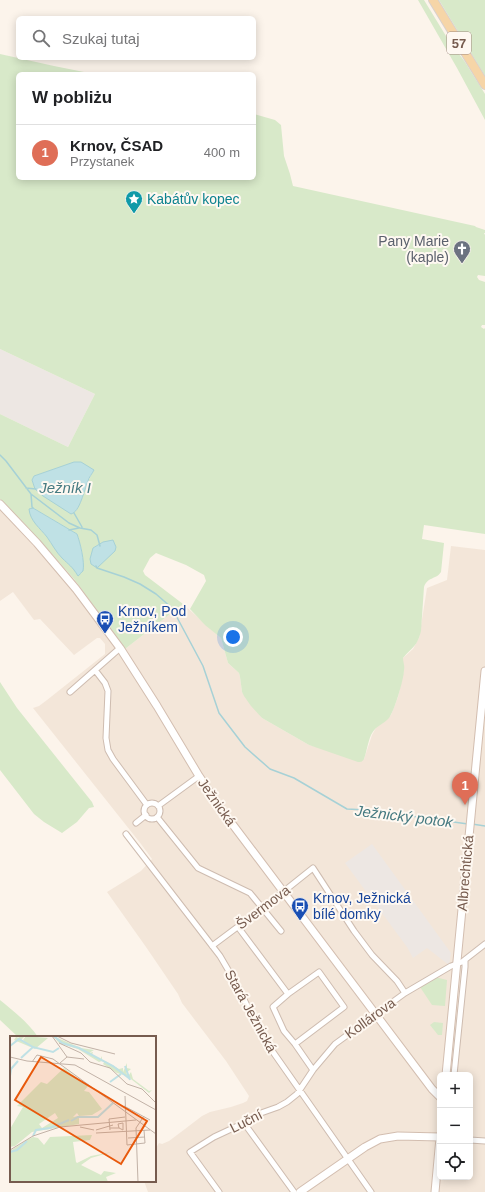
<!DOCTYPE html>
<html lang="pl">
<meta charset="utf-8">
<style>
:root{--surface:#fff;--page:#f2f2f2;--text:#202124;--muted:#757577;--line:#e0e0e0;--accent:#df6e57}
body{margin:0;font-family:Helvetica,sans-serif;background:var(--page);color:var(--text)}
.controls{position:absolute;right:12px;bottom:12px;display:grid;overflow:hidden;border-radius:6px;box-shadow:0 2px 10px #0003}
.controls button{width:36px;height:36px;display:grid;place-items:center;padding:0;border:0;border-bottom:1px solid var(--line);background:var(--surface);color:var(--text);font:20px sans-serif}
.you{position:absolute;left:233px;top:637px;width:14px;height:14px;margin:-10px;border:3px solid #fff;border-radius:50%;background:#1a73e8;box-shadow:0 0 0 6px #1a73e833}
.badge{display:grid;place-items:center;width:26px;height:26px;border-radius:50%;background:var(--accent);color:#fff;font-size:13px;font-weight:700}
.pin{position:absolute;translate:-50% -33px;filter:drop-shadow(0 1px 2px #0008)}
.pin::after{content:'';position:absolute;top:21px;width:14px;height:12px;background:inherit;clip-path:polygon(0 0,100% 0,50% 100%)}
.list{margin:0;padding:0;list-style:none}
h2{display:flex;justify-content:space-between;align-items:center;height:52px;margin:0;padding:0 16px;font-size:17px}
h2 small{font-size:13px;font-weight:400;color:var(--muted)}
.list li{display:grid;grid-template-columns:26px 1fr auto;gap:12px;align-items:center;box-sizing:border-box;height:56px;padding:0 16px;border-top:1px solid var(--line)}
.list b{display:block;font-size:15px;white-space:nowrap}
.list p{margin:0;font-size:13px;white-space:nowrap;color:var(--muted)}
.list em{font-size:13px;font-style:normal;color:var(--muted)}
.icon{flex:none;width:22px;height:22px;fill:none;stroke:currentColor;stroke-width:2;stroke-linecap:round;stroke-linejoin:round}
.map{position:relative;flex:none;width:485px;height:1192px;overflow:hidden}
.search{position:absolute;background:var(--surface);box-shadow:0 2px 10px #0003;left:16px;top:16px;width:240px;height:44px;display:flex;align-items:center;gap:10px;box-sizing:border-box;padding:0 14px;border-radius:6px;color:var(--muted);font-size:15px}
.panel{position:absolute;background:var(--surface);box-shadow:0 2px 10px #0003;left:16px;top:72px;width:240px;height:108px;border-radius:6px}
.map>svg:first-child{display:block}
</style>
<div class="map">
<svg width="485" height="1192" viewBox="0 0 485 1192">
<rect width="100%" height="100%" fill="#fcf4eb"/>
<path fill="#f3e6d9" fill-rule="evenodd" d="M0,499L23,522L74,579L125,649L183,604L221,638L228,663L239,673L240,677L242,692L262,718L309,745L364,759L372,735L377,726L391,715L398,697L404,670L403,663V658L413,649L419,638L427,588L447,580L451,546L485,550V1192H148L144,1181H155V1150L159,1143L162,1144L169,1141L185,1129L202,1116L210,1112L231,1107L243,1103L247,1101L249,1096L226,1061L182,1003L178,994L146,947L107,892L141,871L152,859L141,844L33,708L39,706L47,700L105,654V644L100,638H97L74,655L40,619L34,620L13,592L0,601ZM440,1075H470V1177H440Z"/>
<path fill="#ede7e3" d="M0,349L95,394L68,447L0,414Z
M372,844L451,953L449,965L427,948L413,958L407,947L345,863Z"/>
<path fill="#d8e9c9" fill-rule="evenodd" d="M418,0H424L446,36L465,62L485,94V120L457,68Z
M439,0H485V76Z
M0,54L54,66L94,74H18V178H254V114L275,120L281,125L284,156L290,174L293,186L475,226L476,227L485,230V233H484L485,235V276L478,275L477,277L479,280L485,282V325H482L481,327L484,329L485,328V534L424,525L422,539L444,543L441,572C436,580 428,576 424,587L421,631C417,647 413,646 403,658C403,662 405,666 404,670C404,679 394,712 389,718C383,725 376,725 371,735C368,742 366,754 364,759C362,762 361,762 358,762L309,745L262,718L251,706L244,696L242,692L240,677L239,673L228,663L221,638L205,625L190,609L206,581L204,575L186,565L156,553L150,558L143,571L145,575L183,604L125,649L74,579L23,522L0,499V414L68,447L95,394L0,349ZM56,469L94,470C86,483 83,497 76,511L35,489L32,480L34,476ZM33,508L77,534L82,551L83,571L73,567L61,557L47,537L35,523ZM103,542L115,551L93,548Z
M0,682L17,708L92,802L94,807L89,808L77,822L62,833L44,822L34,814L0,770Z
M435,977L447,980L445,1006L432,1005L420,987Z
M0,1000C13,1011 28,1022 38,1037H18L0,1020Z
M434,1022L443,1023L442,1035H438L430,1025Z"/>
<path fill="#bfe1e5" stroke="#a6d1d6" d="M74,462H81L94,470C92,474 89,477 88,481C84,490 80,512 71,514L43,496L35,489L32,480L34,476Z
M33,508L77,534C80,542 85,562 83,571C82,571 79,576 78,576C72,566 69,565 62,558C56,552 52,544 47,537C40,528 30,521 29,509Z
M113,540L116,547L115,551L97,568L91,564L90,559L93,548L103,542Z"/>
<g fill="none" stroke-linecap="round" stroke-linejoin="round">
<path stroke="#a6d1d6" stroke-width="1.5" d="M0,455L6,461L31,494L69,523L80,528L91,530L97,535L100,546
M26,488L36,489
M31,494L32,507L33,508
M74,513L82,527
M69,530L79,528
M96,566L97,568L124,577L140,584L156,594L172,608L203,666L219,713L245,747L270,769L294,778L347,809L367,810L468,824
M472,824L485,826"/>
<g stroke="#cebcb0" stroke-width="7">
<path id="street" d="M95,670L105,683L108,691L106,738L108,750L113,759L147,805
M70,692L120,648
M144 811a8 8 0 1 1 16 0a8 8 0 1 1-16 0Z
M158,806L199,776
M157,817L198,868L250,893L281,931
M136,823L146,815
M126,834L220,956L237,985L258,1028L266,1042L371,1192
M238,927L288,994L319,972L344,1007L295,1044L284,1031L273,1007L288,994
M212,946L263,908L313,868L354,931L372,955L397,981L405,993
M295,1044L313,1070
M454,1075L465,967V960
M244,1123L294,1192
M470,1140L485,1141
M219,1192L190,1152L214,1137L244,1123L261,1113L278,1107L287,1102L297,1094L313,1070L335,1044L405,993L451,966L462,962L485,944"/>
</g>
<g stroke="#d3beb0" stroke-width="9">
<path id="secondary" d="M0,504L37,543L76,589L120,648L157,706L199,776L224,813L432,1089L440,1097
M446,1075L485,671
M300,1192L365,1147L380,1139L398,1136L440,1137
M435,1192L440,1138"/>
</g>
<g stroke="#d9d1cd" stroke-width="10">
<path id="primary" d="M433,0L485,85"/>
</g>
<use href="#street" stroke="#fff" stroke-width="5"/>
<use href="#secondary" stroke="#fff" stroke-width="7"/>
<use href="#primary" stroke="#f6d5a7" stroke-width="8"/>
</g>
<defs>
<g id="sight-pin" transform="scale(0.9)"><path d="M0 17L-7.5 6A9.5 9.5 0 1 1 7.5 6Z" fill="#0f9aa8" stroke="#fef8f1"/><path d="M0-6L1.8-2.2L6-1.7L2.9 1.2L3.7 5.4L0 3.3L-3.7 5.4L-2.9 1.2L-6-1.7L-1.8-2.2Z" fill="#fff"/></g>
<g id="church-pin" transform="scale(0.9)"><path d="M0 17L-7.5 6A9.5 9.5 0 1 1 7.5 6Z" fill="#6b7280" stroke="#fef8f1"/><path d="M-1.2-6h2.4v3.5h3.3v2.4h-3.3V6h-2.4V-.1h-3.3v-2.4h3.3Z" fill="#fff"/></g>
<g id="bus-pin" transform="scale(0.9)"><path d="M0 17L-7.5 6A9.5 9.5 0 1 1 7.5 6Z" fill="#1a4fb4" stroke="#fef8f1"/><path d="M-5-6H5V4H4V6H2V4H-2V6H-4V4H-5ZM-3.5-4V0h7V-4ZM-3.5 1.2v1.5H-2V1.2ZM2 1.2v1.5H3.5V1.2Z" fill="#fff"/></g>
</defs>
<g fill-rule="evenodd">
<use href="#sight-pin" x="134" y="199"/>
<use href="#church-pin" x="462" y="249"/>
<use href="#bus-pin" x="105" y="619"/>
<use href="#bus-pin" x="300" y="906"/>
</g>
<g text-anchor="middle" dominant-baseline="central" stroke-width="4" stroke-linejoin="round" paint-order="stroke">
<rect fill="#fef8f1" stroke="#9f8a7f" stroke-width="1" x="447" y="32" width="24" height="22" rx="3"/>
<g font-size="13" font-weight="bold" fill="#765b4e">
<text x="459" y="43">57</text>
</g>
<g font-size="14" fill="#0d838f" stroke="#fef8f1" text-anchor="start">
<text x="147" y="199">Kabátův kopec</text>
</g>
<g font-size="14" fill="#5b616d" stroke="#fef8f1" text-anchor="end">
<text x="449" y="241">Pany Marie<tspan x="449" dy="16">(kaple)</tspan></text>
</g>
<g font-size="14" fill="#164399" stroke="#fef8f1" text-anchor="start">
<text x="118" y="611">Krnov, Pod<tspan x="118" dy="16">Ježníkem</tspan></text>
<text x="313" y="898">Krnov, Ježnická<tspan x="313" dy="16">bílé domky</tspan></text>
</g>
<g font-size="14" fill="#765b4e" stroke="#fef8f1">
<text transform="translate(217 802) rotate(55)">Ježnická</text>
<text transform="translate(465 873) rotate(-85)">Albrechtická</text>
<text transform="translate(263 907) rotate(-37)">Švermova</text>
<text transform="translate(251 1011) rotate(61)">Stará Ježnická</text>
<text transform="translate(370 1018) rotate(-36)">Kollárova</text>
<text transform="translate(246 1121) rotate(-27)">Luční</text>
</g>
<g font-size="15" font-style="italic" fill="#467a81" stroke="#fef8f1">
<text x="65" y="487">Ježník I</text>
<text transform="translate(404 816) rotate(7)">Ježnický potok</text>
</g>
</g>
<g transform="translate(10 1036)">
<rect width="146" height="146" fill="#fcf4eb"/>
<path d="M8,0H15L11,4L16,7L13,4L16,0L38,2L25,13L4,4L6,1L9,2ZM43,0L71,12L84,14L79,17L83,16L82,19L90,24L92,20V25L89,26L68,13L49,7ZM95,25L109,33L113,32V36L117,27V32L121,33L116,37L119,39L121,36L123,43L139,55L142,54L139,57L117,40L107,37L93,28ZM54,32L78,50L74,55L79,56L92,73L82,79L69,80L67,77L63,81L69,80V88L22,96L5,110L0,111V93L13,71L7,70L31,46L37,48ZM45,77L48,82L32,92L29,88ZM82,99L80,104L63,106L66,126L67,127L81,120L102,116L81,122L71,129L91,139L94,135L106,137L96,141L98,146H0V115L17,104L23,101L28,102L34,109L40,101Z" fill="#d8e9c9" fill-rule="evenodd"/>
<path fill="none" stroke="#bfe1e5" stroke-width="2" d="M44,0L52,7L69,12L103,30L120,43M0,10L9,3L23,11M11,22L23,11L43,16L49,12M115,30L120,44M0,40L1,33L8,25M100,46L111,38M61,85L68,81H88L103,67M23,100L26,94L40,92L59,84M0,116L7,114L17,105"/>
<path fill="none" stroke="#c2b2a7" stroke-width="1" d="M42,0L57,21L50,27M47,0L61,7L105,18M49,7L71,17L80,26L100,32L117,48L132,53L146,67M0,21L17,25L65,29L146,74M57,21L74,23M22,26L27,19L43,23L146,98M115,60L117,109L135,107L134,94M114,70L140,84M70,91L84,94M100,92H109L108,88L113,87V94L109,92M86,94L103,89M100,94L99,83L115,81M86,97L140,94M118,102L135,101M0,114L23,100L50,91L126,84M128,146L126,92L134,80"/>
<path fill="#e8590c" fill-opacity="0.15" stroke="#e8590c" stroke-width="2" d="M31,21L137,85L111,128L5,64Z"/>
<rect width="146" height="146" fill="none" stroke="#765b4e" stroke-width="2"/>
</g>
</svg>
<div class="controls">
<button>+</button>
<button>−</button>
<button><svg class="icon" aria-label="locate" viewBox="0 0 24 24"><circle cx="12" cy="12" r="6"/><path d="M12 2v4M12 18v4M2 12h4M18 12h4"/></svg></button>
</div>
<div class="you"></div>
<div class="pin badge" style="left:465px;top:805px">1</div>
<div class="search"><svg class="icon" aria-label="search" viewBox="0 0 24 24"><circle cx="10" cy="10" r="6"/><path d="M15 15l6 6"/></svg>Szukaj tutaj</div>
<section class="panel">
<h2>W pobliżu<small></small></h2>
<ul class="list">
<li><span class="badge">1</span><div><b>Krnov, ČSAD</b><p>Przystanek</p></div><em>400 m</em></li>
</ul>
</section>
</div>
